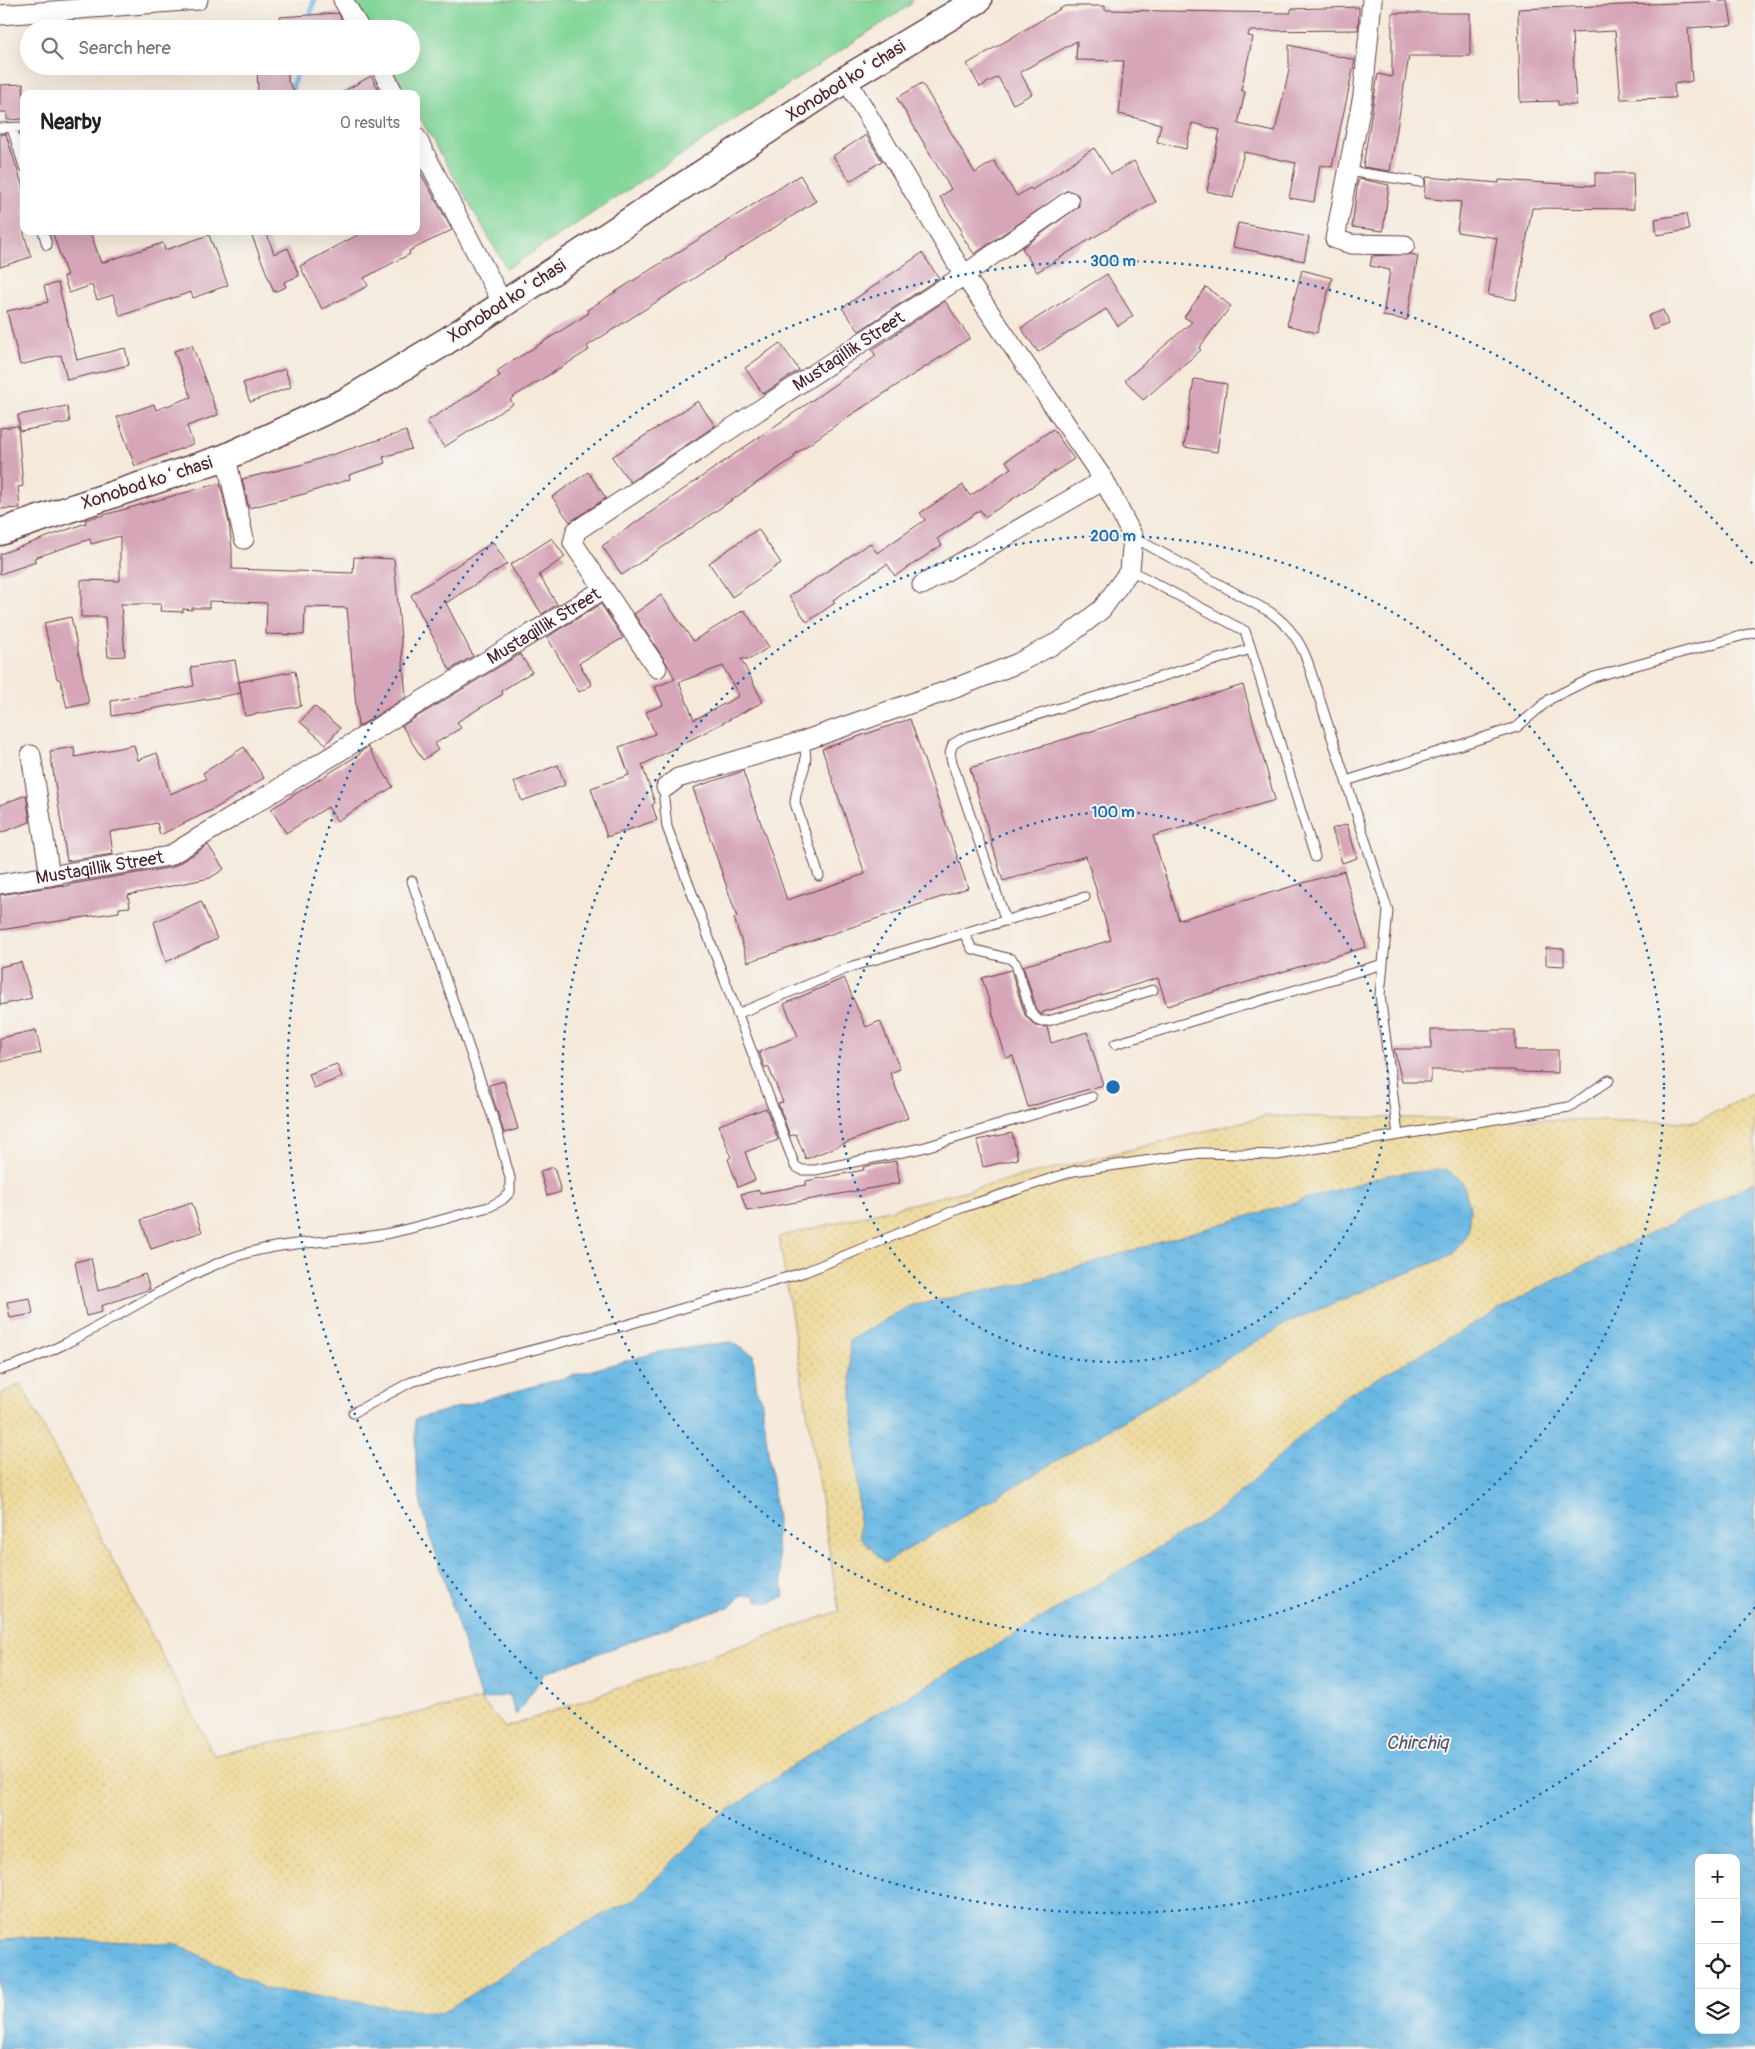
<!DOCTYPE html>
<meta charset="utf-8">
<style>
:root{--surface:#fff;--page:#f2f2f2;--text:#222;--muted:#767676;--line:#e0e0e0}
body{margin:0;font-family:Pangolin,sans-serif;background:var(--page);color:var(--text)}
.controls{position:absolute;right:15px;bottom:15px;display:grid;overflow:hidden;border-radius:10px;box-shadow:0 5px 20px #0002}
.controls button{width:45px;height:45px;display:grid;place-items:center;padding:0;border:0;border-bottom:1px solid var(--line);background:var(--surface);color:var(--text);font:25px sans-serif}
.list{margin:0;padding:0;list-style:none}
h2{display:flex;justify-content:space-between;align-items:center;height:65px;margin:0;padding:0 20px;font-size:21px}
h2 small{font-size:16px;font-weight:400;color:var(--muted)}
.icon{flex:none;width:28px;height:28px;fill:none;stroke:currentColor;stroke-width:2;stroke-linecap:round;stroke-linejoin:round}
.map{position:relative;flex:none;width:1755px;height:2049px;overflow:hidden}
.search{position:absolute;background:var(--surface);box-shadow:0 5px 20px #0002;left:20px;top:20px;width:400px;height:55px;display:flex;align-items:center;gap:12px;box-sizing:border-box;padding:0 18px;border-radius:28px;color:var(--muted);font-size:19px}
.panel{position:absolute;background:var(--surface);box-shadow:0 5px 20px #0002;left:20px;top:90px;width:400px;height:145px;border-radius:10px}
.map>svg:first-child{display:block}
</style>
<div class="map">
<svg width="1755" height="2049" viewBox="0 0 1755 2049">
<defs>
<pattern id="sand-dots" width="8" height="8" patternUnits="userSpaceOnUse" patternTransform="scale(1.25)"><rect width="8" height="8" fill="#eeda9e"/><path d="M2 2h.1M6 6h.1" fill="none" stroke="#cebb88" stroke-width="1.8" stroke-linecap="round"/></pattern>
<pattern id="water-ripples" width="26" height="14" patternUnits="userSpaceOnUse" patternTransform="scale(1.25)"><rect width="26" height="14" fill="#69b8e3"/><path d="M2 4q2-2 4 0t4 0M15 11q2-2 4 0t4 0" fill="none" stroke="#5895b8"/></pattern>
</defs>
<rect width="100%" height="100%" fill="#f6f6f2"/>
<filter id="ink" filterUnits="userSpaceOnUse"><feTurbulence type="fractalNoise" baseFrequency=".02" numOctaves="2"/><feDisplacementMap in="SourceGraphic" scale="10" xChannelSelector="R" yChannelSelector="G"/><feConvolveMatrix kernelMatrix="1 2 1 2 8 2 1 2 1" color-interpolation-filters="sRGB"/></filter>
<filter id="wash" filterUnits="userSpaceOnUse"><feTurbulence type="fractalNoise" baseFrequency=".0096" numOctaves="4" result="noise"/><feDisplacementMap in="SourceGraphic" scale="20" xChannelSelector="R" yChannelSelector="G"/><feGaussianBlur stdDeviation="1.12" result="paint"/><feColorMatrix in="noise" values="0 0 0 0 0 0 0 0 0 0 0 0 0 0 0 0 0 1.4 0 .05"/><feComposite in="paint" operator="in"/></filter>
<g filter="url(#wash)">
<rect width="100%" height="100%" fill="#f5e9da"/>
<path fill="#82d699" stroke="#667a62" d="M352,0H913L910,5L507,269L416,111V94H406L390,66H411V29H369Z"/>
<path fill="url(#sand-dots)" stroke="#9c7c64" d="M1755,1093V1965L1736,1858H1699V2030L0,2049V1394L21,1384L214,1755L481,1700L505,1728L839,1611L779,1237L1266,1116L1695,1122Z"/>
<path fill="url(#water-ripples)" stroke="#5a6c87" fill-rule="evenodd" d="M1446,1169L1463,1183L1470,1208L1468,1232L1452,1255L1291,1321L885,1563L860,1537L849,1341L909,1306L1019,1284L1387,1175Z
M1755,1182V2049H0V1940L22,1937L177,1944L266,1989L440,2014L582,1925L635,1899L714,1820L835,1737L970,1661L1222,1509L1345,1396L1535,1290ZM1699,1858H1736V2030H1699Z
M730,1342L753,1355L757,1392L761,1397L777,1520L776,1541L784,1596L771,1603L758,1602L755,1595H741L729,1608L713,1611L545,1673L516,1715L508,1695L481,1700L421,1505L416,1465L415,1419L658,1352Z"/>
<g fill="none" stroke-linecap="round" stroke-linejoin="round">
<path stroke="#69b8e3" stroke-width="5.5" d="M309,22L314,0
M291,93L298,66"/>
</g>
<g id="blocks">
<path fill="#d6a5b8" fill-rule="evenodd" d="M1728,1L1732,25L1688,28L1692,81L1674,84L1675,98L1621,99L1615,31L1572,33L1576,105H1558V101L1520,102L1518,9Z
M1065,6H1105V10L1291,13V9L1359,7L1358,30L1249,31L1248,36L1253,37L1241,90L1245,92L1238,124L1275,132L1289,70V45L1355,60L1332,167L1320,165L1314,202L1289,198L1296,163L1244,152L1233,198L1207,191L1220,130L1192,123L1186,149L1157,142L1161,124L1119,114L1124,61L1076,60L1077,41L1020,72L1032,94L1013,104L998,77L980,87L967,64Z
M338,13L347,29H280V17Z
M1392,13H1470V56H1409L1390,171L1363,167L1378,74L1392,77Z
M257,66H288V81L296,94H258Z
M371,76L381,94H339Z
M922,83L975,173L994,161L1017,196L1030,188L1032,190L1094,148L1111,174L1134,161L1156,202L1087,241L1037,272L1022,248L1079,206L1078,195L1068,190L974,254L960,233L962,231L940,197L951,189L897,98Z
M23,84L24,119L7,120V112H0V85Z
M0,134H6L24,191V234L31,257L0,267Z
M866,135L882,161L850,181L833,156Z
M416,164L452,230L409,251L410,254L364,278L368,286L322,309L300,266L365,231H416Z
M1595,173H1633L1634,209L1532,208L1516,300L1488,295L1497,238L1457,232L1461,202L1424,198L1426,177L1499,183V180L1595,186Z
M800,175L816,201L587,346L589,350L510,399L513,404L444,447L427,421L500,376L497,371L589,313L587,310Z
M1360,179L1389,185L1383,231L1352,227L1358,181Z
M1686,214L1689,230L1657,235L1655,219Z
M1238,223L1309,237L1304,261L1233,247Z
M52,231H90L101,263L163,243L165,250L209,235L228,285L193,298L191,292L120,316L113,295L97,300L92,285L69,293L63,276H67Z
M250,231H266L274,254L288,248L299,276L284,282L286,287L274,292Z
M922,253L939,278L859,331L842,308Z
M1411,254L1418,256L1407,320L1383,316L1390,270L1370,266L1372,256Z
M1302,270L1332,278L1317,333L1287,325Z
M1107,274L1133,316L1118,326L1106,309L1038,352L1021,328Z
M58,283L77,360L125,348L129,365L67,380L61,355L20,365L7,311L48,302L44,286Z
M1206,287L1231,306L1199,348L1201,350L1143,400L1125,380L1192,322L1184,317Z
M945,301L970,338L837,424L794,455L795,457L622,575L602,546L876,356L872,350Z
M1663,310L1668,324L1653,330L1648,316Z
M780,343L799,370L763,394L745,368Z
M192,345L218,415L187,426L193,444L135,466L117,417L154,404L156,410L191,397L174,351Z
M285,369L291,387L250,402L243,383Z
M1194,379L1227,384L1217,452L1184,447Z
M698,401L715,426L630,482L612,457Z
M67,406L70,422L20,431L18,415Z
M18,426L23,486L18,487L20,508L0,509V428Z
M1053,429L1074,459L985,517L980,510L937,539L942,545L895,576L887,564L833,600L835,603L807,622L789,596L870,543L877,553L925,520L920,513L963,485L970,496L1011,468L1006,461Z
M406,431L411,449L383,457L385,463L349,475L350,479L304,494L249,508L242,479L300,465Z
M588,472L606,498L570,522L552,497Z
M220,483L229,523L232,549V569L353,573L354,557L394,559L406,697L358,727L347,608L305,607L304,635L266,634L267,603L209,601V608H192V610L183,609V612L160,611L161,604H121L125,656L108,657L105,617H81V580L120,581V536L91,544L90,539L34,558L36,562L0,574V554L86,523L85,520Z
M758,529L781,563L732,597L709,563Z
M552,538L565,557L539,575L557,604L542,614L510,565Z
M493,542L507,564L446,603L473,656L450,670L411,595Z
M661,595L693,641L744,610L769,647L750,659H741L763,702L642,765L655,803L652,805L657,820L607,837L591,788L629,775L619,747L655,734L646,712L663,705L655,687L675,679L666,662L634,614ZM723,666L739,696L694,720L679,682Z
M601,604L623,638L579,663L592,685L579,692L547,637Z
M71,617L89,703L67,708L60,679H57L44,623Z
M520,654L532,672L501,691L503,694L457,722L461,728L434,744L438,750L423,760L402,726Z
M235,660L241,693L112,716L111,701L194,686L191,667Z
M295,671L301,706L245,716L239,682Z
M1243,685L1275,800L1153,836L1179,920L1344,871L1366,947L1167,1006L1158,978L1043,1012L1042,1015L1037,1010L1023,966L1111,940L1086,856L1003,881L970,768Z
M314,706L340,728L326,744L300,722Z
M910,719L968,888L748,962L734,918L737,917L693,788L743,771L787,900L865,874L822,749Z
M134,745L138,760L157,753L170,794L206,779L203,773L244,747L264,778L216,808L160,835L157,823L110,832L113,854L67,861L50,751L74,747L75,757Z
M368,747L393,787L337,821L328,807L286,833L271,809L360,754V752Z
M558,765L565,785L522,801L514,782Z
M26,795L30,822L0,833V805Z
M1347,824L1357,858L1342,863L1332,829Z
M208,845L224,869L210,878L128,895L130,907L119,908V912L0,930V895L63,885V887L71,884L173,867Z
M201,901L217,939L166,962L154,922Z
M1546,948L1564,949V966L1546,965Z
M21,962L32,998L0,1005V967Z
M1011,970L1025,1015L1035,1026L1047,1027L1051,1043L1087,1032L1103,1085L1028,1107L1013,1056L1006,1058L982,978Z
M844,978L866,1027L880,1021L900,1069L890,1073L908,1118L806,1159L796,1134L790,1136L778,1103L783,1102L768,1066L765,1068L759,1052L798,1036L784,1004Z
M36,1030L41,1053L0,1062V1038Z
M1431,1030H1515V1050H1558V1073L1515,1072V1070H1431V1082H1402L1394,1049H1431Z
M337,1064L342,1077L314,1088L309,1074Z
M504,1081L518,1129L504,1133L489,1085Z
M766,1108L778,1140L745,1152L755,1180L738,1187L728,1159L731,1157L719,1125Z
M1012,1133L1018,1159L983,1167L977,1140Z
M896,1161L900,1183L747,1211L741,1194L759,1190L760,1193L806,1185V1181L864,1170L863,1167Z
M554,1167L561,1192L547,1196L540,1171Z
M192,1203L202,1232L151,1249L141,1220Z
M91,1258L98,1291L145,1274L150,1289L101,1306L102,1312L86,1316L75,1262Z
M30,1298L33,1314L10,1318L7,1302Z"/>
</g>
</g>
<g filter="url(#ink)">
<use href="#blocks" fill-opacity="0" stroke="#643d45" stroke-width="1"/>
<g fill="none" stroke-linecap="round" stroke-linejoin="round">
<g stroke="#643d45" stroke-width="11">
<path id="service" d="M0,128L24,127
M12,128L24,167
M1348,171L1420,182
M43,231L47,245
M1133,537L1270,612C1288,625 1299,639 1307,660L1388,911L1380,995L1398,1135
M1251,649L1315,857
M803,741C812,768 796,778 795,803L819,876
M1346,781L1517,727L1550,699L1594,677L1755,632
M666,787L664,799L667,827L795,1166L802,1170H815L922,1148L1092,1097
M1006,921L952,762L950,753L953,744L965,737L1251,649L1245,631L1130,570
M964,933L972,949L1011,959L1016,964L1031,1013L1039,1021H1048L1153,990
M737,1014L853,966L1085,897
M1115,1044L1383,964
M0,1370C81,1346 150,1289 229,1259C281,1239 337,1244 390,1233C423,1226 457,1215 489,1207L502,1200L510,1192V1178L496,1127L412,881
M353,1413L411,1382L616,1328L805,1272L961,1208L1074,1171L1201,1153L1277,1155L1569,1107L1609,1080"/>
</g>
<g stroke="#643d45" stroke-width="21">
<g id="minor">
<path d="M343,0L360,29"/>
<path d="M1372,0L1363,95L1335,239L1351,244L1405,245"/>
<path d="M0,15L198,0"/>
<path d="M380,66L394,94"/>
<path d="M416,137L503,304"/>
<path d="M226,457L244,539"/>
<path d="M922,585L1104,480"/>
<path d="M604,589L657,668"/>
<path d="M31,755L50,876"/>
<path d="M666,787L678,778L803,741L958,687L1018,663L1064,639L1102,609L1130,570L1133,537L1104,480L964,275L846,79"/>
<path id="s1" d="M0,884L169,856L604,589L573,543L576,531L964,275L1069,201"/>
</g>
</g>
<g stroke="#643d45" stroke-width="29">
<path id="secondary" d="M0,532L226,457L347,401L445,342L846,79L978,0"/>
</g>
<use href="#service" stroke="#fff" stroke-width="9"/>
<use href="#minor" stroke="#fff" stroke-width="19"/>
<use href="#secondary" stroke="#fff" stroke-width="26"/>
</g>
</g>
<g fill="none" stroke="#1f6fb2" stroke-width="2.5" stroke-dasharray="2.5 5">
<circle cx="1113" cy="1087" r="275"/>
<circle cx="1113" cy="1087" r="551"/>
<path d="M1755 1607A826 826 0 1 1 1755 567"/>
</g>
<g text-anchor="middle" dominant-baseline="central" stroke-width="4" stroke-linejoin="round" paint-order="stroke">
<g font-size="18" fill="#4a1f2b" stroke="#f6f6f2">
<text transform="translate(846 81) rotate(-32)">Xonobod koʻchasi</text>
<text transform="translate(507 301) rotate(-33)">Xonobod koʻchasi</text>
<text stroke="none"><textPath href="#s1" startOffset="1076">Mustaqillik Street</textPath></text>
<text transform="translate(147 483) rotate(-18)">Xonobod koʻchasi</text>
<text stroke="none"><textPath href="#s1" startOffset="611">Mustaqillik Street</textPath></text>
<text stroke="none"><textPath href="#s1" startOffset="101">Mustaqillik Street</textPath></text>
</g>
<g font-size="19" font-style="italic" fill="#55556b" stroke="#f6f6f2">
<text x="1417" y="1743">Chirchiq</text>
</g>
</g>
<circle cx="1113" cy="1087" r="8" fill="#1f6fb2" stroke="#f6f6f2" stroke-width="2.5"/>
<g font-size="15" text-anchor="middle" font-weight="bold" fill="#1f6fb2" stroke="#f6f6f2" stroke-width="4" stroke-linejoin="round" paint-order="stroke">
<text x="1113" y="266">300 m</text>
<text x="1113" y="541">200 m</text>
<text x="1113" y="817">100 m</text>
</g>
</svg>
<div class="controls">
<button>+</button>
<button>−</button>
<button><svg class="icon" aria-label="locate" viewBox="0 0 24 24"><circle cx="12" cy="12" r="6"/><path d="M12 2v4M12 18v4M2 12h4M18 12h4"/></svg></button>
<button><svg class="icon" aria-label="layers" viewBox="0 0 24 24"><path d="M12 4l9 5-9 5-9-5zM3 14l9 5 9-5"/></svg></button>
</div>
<div class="search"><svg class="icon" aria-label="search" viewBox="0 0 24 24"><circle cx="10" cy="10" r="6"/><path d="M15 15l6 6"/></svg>Search here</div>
<section class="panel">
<h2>Nearby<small>0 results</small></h2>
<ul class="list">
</ul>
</section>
</div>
